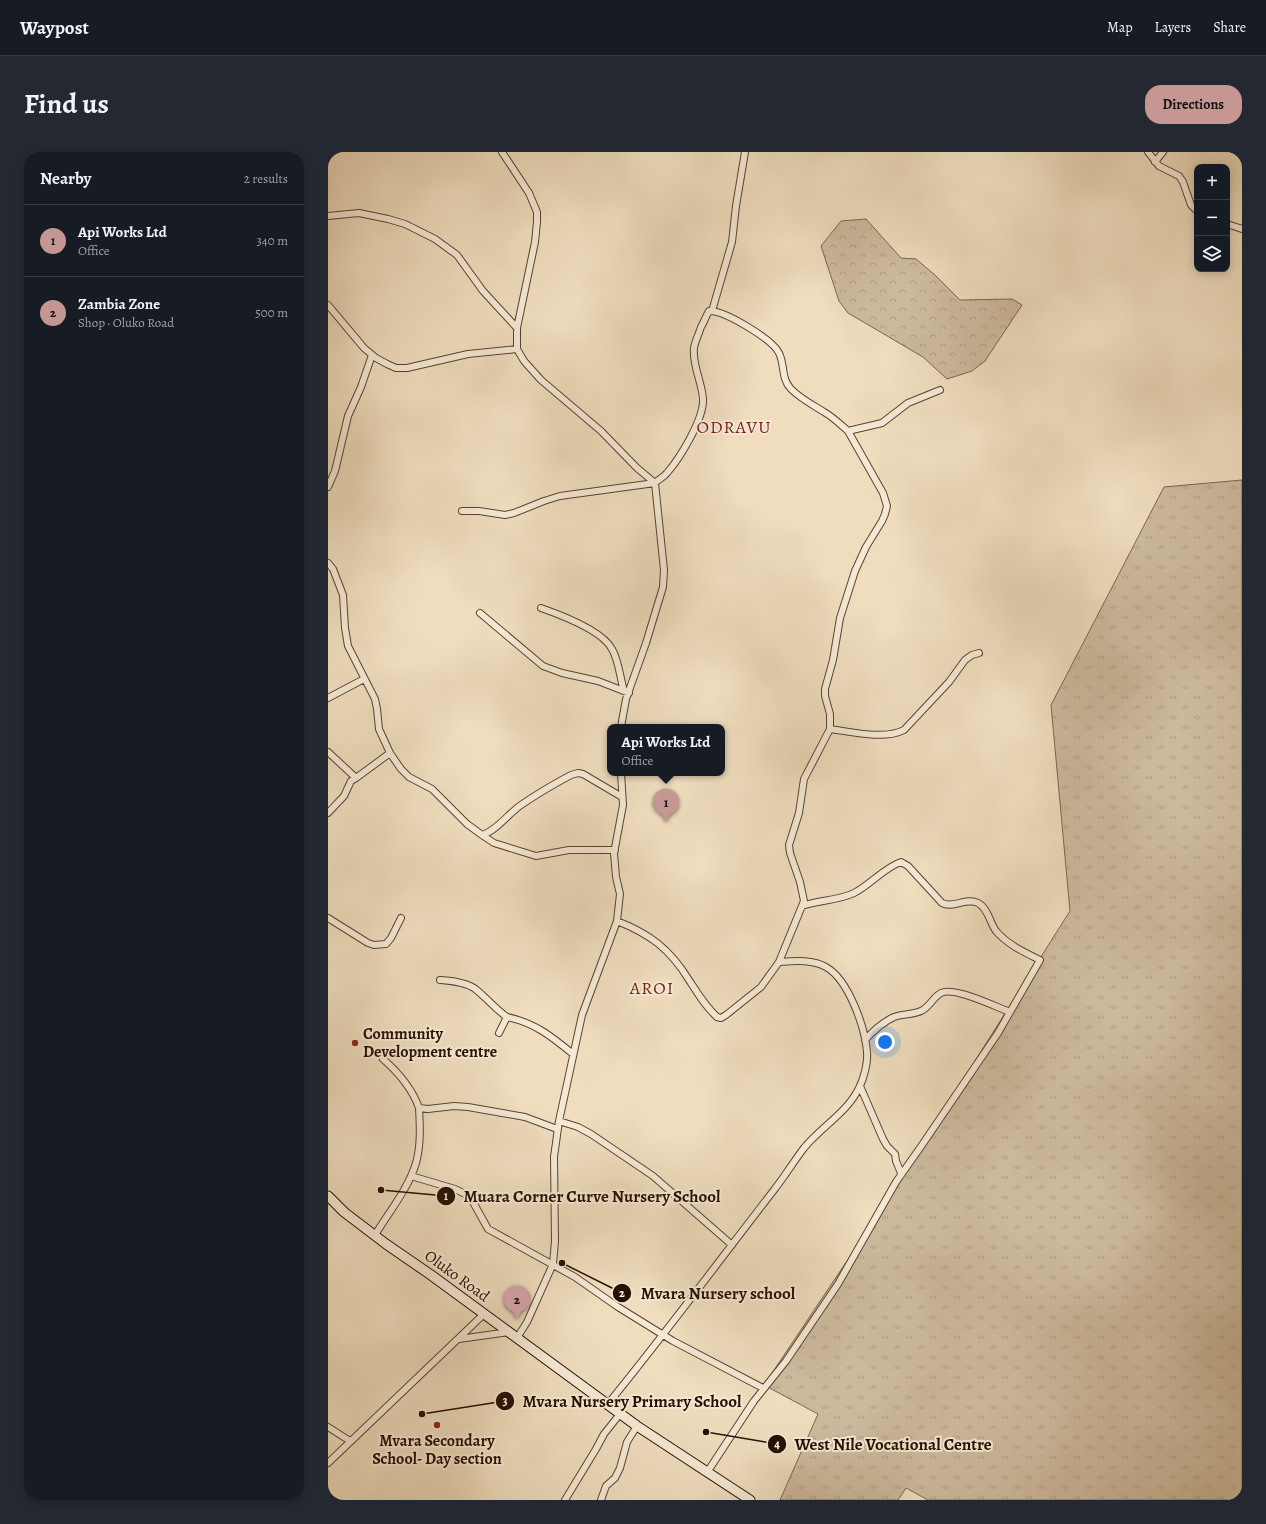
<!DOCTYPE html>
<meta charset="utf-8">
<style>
:root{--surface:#171b24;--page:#242831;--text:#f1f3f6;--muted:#9ea1a6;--line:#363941;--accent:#c59692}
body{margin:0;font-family:Alegreya,serif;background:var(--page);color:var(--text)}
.controls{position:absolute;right:12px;top:12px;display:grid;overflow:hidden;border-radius:8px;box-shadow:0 2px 10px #0003}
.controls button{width:36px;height:36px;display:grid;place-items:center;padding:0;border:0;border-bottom:1px solid var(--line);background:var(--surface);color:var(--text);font:20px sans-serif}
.you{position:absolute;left:557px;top:890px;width:14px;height:14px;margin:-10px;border:3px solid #fff;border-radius:50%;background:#1a73e8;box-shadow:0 0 0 6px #1a73e833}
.badge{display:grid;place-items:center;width:26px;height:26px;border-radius:50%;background:var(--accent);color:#111;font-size:13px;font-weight:700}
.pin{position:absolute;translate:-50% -33px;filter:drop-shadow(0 1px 2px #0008)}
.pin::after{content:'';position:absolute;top:21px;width:14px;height:12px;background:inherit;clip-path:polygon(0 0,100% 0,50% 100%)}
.popup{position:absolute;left:279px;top:572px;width:118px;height:52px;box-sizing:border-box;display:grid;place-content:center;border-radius:8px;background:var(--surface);filter:drop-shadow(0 1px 3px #0005);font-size:13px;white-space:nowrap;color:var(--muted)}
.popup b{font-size:15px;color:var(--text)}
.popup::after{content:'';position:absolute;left:50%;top:100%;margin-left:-8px;border:8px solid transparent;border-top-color:var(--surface)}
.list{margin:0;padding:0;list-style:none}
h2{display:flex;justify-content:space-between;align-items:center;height:52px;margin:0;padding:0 16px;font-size:17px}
h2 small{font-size:13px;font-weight:400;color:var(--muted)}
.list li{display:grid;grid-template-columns:26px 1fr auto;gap:12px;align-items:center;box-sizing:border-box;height:72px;padding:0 16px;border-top:1px solid var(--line)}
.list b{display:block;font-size:15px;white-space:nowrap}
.list p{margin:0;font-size:13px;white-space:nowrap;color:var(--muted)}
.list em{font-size:13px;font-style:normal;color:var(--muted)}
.icon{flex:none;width:22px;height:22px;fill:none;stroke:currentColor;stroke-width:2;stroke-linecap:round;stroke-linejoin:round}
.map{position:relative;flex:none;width:914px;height:1348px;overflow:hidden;border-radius:16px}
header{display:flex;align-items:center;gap:24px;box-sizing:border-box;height:56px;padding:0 20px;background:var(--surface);border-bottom:1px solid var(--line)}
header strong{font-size:19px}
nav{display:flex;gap:22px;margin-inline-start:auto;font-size:14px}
.intro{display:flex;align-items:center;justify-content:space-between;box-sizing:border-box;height:96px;padding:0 24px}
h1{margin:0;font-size:28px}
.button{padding:10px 18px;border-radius:16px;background:var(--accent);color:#111;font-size:14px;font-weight:700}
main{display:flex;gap:24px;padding:0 24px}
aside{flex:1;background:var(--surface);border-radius:16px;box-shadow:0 2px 10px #0003}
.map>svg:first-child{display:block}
</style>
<header>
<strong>Waypost</strong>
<nav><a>Map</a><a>Layers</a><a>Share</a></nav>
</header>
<div class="intro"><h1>Find us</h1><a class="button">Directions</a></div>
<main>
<aside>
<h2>Nearby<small>2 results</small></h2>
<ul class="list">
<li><span class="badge">1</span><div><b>Api Works Ltd</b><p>Office</p></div><em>340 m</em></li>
<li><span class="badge">2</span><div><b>Zambia Zone</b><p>Shop · Oluko Road</p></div><em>500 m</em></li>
</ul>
</aside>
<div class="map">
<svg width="914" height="1348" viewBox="0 0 914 1348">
<defs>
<pattern id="grass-tufts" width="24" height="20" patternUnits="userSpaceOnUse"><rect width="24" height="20" fill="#cdba9e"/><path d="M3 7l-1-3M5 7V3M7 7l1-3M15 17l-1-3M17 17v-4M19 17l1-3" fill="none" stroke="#b09f86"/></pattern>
<pattern id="forest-crowns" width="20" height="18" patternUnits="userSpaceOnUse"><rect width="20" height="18" fill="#cdba9e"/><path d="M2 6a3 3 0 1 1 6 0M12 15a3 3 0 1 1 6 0" fill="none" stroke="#b09f86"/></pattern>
</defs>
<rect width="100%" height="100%" fill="#efddbe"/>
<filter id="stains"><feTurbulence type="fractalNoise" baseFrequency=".005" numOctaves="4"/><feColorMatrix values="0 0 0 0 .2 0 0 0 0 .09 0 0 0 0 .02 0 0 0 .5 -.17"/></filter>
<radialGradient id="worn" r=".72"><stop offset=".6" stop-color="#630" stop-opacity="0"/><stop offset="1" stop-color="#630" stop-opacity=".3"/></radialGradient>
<path fill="url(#grass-tufts)" stroke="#7a6550" d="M914,328V1348H600L578,1336L570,1348H452L490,1262L436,1233L541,1076L742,759L723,553L836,335Z"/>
<path fill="url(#forest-crowns)" stroke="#7a6550" d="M538,67L573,106L588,107L608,124L632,148L684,147L694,153L657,209L644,219L619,227L595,205L520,161L511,149L493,94L513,69Z"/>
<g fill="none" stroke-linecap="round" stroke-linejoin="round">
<g stroke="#584330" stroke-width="8">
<path id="minor" d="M174,0L201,41L209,60V70L207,90L189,176V197L196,209L213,228L273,279L309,316L327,331L336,418L335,435L318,491L298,547L293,575
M820,0L831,14L851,24L855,30L863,53L869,59
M827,10L835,0
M0,64L31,61L60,67L77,72L107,87L129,103L155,139L189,176
M899,72L914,77
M0,153L36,196L48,206L59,212L68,216H79L140,202L189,197
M384,159L404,90L408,54L417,0
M0,335L7,319L20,264L33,235L44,203
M134,359H151L177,363L186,361L216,349L232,344L327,331C331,327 336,325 339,321C352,306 376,267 375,247C374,230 364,213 366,196C367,189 371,182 373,175C376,170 378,164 381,159C396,158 444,187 451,201C457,213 453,227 463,237C473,247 485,253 496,260C505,265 512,272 520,279L554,271L580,251L612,238
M0,411L5,417L15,443L17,476L20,494L47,547L49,557L51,577L62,601
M213,456C233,463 274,478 284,497C291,509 292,526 296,539
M152,461L215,514L234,521L270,529L301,541
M0,546L36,527
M502,577C524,580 556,588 576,578L621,530L637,508L644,503L651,501
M0,600L28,626L62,601L73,617L81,625L104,637L139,672L154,683C167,680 181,661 193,653C209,642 226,632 243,623L250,621L255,622L294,645
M0,661L16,644L23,629L28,626
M154,683L166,691L208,704L241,698H287
M0,766L40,791L46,793L58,792L63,786L73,766
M451,810L476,749L472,730L462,701L461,693L471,661L476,627L502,577V562L497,544V537L505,508L512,466L527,419L538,395L554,369L557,362L559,354L555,341L520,279
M112,828C123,829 136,830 146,836C158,845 167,857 179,865
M171,881L179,865C207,871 223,884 245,902
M537,888C545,879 555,870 566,865C574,862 584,863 593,859C602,855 605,845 613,841C626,834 668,855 682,860
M55,907C71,921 84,936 91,956L100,957L126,954L140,955L197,965L229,977
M532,934L555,987L559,994L567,1002L568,1009L573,1021
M231,969L250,975L263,982L325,1024L404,1093
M83,1024L127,1037L141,1044L145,1050L160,1077L247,1125L290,1155L345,1189L435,1236
M47,1083C61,1060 80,1037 88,1011C93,993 92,974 91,956
M189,1186L199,1170L225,1112L227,1089L226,1005L231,969L254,863L289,769L292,742L288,725L286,701L295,653L293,621
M131,1187L181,1180
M279,1253C337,1182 391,1109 446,1038C457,1024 466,1009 476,996C493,975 519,961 531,936C536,926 540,911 539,900C537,876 521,828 498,815C484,807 466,809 451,810L433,835L398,863L393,866L389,865C377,854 370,842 361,828C342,797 322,782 289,769
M0,1275L22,1289
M0,1311L156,1162
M380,1319L426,1249L458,1209L510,1132L568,1030L594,993L670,881L712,808C696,800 680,793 668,779C662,771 660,756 650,751C638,745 625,757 614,751L580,714L573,710C557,715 542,733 526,741C509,749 491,748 474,754
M237,1348L268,1297L276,1282L292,1262
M273,1348L278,1334L287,1326L292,1316L299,1290L309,1274"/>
</g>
<g stroke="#261001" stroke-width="11">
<path id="secondary" d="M0,1044L16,1060L58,1092L103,1123L309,1274L422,1348"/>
</g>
<use href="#minor" stroke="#f5e9d5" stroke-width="6"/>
<use href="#secondary" stroke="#f5e9d5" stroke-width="9"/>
</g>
<g fill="#8f2418" stroke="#f5e9d5" stroke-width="1.5">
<circle cx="27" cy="891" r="4"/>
<circle cx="109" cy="1273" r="4"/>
</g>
<g text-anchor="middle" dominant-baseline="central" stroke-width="4" stroke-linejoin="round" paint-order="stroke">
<g font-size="16" font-weight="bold" fill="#261001" stroke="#f5e9d5" text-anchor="start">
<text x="35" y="882">Community<tspan x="35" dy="18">Development centre</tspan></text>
<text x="109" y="1289" text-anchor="middle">Mvara Secondary<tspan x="109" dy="18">School- Day section</tspan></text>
</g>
<g font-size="16" fill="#261001" stroke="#f5e9d5">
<text transform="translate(129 1124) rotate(36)">Oluko Road</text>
</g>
<g font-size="18" letter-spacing="1" fill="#7a1f14" stroke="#f5e9d5">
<text x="406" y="275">ODRAVU</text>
<text x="324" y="836">AROI</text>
</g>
</g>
<path fill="none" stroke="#261001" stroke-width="1.5" d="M53 1038L118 1044M234 1111L294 1141M94 1262L177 1249M378 1280L449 1292"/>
<g fill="#261001" stroke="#f5e9d5" stroke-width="1.5">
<circle cx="53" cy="1038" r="4"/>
<circle cx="234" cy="1111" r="4"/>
<circle cx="94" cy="1262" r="4"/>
<circle cx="378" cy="1280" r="4"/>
<circle cx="118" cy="1044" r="10"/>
<circle cx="294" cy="1141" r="10"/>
<circle cx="177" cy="1249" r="10"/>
<circle cx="449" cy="1292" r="10"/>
</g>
<g font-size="12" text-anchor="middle" font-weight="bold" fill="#fff">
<text x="118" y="1048">1</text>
<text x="294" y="1145">2</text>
<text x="177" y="1253">3</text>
<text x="449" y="1296">4</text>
</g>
<g font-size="17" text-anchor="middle" font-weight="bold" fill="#261001" stroke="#f5e9d5" stroke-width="4" stroke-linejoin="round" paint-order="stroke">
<text x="264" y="1050">Muara Corner Curve Nursery School</text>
<text x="390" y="1147">Mvara Nursery school</text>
<text x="304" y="1255">Mvara Nursery Primary School</text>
<text x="565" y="1298">West Nile Vocational Centre</text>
</g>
<rect width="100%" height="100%" filter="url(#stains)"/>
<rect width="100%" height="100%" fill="url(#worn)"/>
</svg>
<div class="controls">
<button>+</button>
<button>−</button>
<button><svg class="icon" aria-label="layers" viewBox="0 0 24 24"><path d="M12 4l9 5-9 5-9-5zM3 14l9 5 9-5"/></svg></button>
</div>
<div class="you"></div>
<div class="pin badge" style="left:338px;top:670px">1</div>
<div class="popup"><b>Api Works Ltd</b>Office</div>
<div class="pin badge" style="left:189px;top:1167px">2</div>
</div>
</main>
